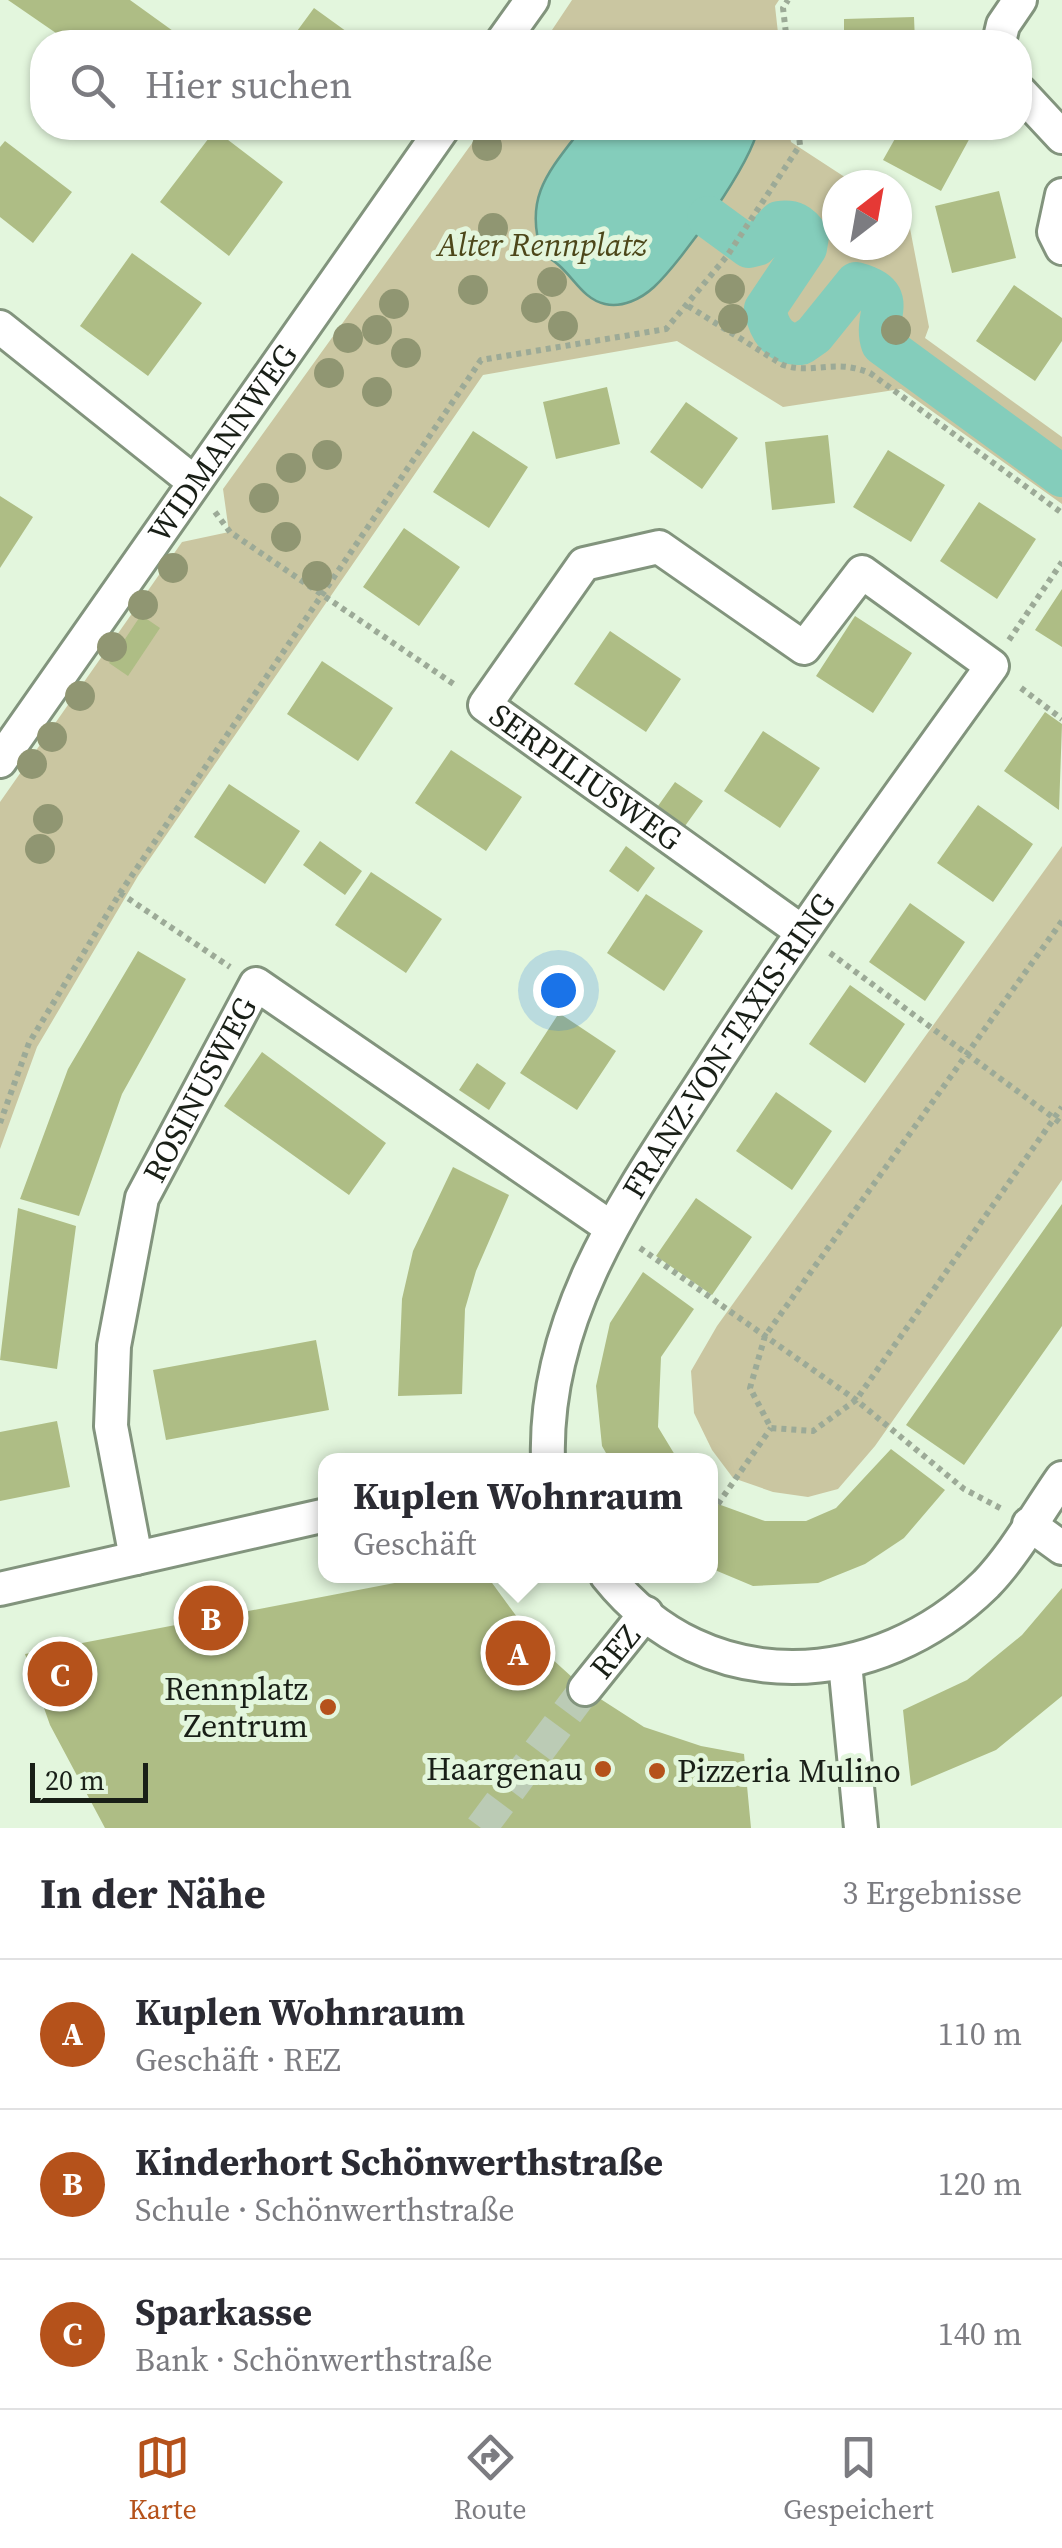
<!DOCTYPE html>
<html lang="de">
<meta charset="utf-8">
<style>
:root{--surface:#fff;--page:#f7f7f7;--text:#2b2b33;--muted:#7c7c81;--line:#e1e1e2;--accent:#b5521b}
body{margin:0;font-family:"Source Serif 4",serif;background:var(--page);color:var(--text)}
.compass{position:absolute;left:822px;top:170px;width:90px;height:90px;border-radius:50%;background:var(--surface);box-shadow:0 2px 8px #0004;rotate:31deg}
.scale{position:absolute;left:30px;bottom:25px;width:118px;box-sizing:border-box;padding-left:10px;border:5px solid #191f17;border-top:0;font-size:28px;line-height:35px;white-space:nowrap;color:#191f17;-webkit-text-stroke:8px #e3f6dd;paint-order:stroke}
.you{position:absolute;left:558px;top:990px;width:35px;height:35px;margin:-25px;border:8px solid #fff;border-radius:50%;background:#1a73e8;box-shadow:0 0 0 15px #1a73e833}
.badge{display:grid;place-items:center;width:65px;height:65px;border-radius:50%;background:var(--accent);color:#fff;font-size:32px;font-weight:700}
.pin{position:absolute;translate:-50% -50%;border:5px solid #fff;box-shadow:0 2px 10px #0006}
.popup{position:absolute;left:318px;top:1453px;width:400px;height:130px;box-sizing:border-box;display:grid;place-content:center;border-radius:20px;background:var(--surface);filter:drop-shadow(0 2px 8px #0005);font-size:32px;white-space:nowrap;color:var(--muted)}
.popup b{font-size:38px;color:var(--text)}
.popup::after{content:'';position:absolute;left:50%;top:100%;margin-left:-20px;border:20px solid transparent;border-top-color:var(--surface)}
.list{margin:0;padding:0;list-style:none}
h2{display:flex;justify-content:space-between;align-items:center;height:130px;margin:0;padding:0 40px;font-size:42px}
h2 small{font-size:32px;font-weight:400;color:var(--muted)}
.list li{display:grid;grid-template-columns:65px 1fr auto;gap:30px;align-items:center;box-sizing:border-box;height:150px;padding:0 40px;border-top:2px solid var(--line)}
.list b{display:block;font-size:38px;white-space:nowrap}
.list p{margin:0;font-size:32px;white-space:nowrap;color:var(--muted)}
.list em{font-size:32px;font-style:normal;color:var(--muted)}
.icon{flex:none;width:55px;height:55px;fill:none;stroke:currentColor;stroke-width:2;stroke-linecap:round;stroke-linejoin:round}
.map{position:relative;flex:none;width:1062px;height:1828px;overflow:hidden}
.search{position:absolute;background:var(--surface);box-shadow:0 2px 8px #0004;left:30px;right:30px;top:30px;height:110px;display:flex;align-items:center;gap:25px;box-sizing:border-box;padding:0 35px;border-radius:40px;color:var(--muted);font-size:38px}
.sheet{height:580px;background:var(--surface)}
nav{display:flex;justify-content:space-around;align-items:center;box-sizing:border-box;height:140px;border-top:2px solid var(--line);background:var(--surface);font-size:28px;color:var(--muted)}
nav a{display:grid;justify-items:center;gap:5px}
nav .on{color:var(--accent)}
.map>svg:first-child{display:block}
</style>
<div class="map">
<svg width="1062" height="1828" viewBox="0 0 1062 1828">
<rect width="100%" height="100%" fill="#e3f6dd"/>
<path fill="#cac6a1" d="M572,0H779L775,6L779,42H544Z
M483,128H789L791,142L857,185H837V245H897V211L908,218L929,327L925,338L1062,437V504L901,389L783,407L677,341L483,375L138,876L37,1047L0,1149V802L182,542L229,532L223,489Z
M1062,846V1180L875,1446L838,1489L808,1497L773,1492L733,1478L712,1450L694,1413L691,1371L717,1326Z"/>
<path fill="#84cdbb" stroke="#64998a" stroke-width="2.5" d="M582,128H758C751,164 682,261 654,287C641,299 622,308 605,304C578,298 571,267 542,254C523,197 549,171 582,128Z"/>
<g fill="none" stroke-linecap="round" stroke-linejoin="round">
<path stroke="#84cdbb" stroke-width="42" d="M708,217L749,247L757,245L779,222C793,220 800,224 808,236L806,248L765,309C769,329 778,345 801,344L814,335L856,283C902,295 872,315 882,344L1062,476"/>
</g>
<path fill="#aebd85" d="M8,0H130L180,36L176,42H69Z
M314,8L361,42H289Z
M914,17L915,42H844V19Z
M901,128H961L972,134L941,191L883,160Z
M215,130L283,182L229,256L160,202Z
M5,141L72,192L33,243L0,217V147Z
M999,191L1016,258L952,273L935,206Z
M132,253L202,303L148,376L80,326Z
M1014,285L1062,318V341L1035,381L976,341Z
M607,387L620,444L556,459L543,402Z
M686,402L738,438L702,489L650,452Z
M473,431L528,467L489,528L433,492Z
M828,435L835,503L772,510L765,442Z
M888,450L945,485L911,542L853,507Z
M0,496L33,517L0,568Z
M979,502L1036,539L997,599L940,561Z
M404,528L460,567L419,626L363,587Z
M1062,589V647L1035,630Z
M141,615L160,628L128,676L109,663Z
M855,616L912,653L873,713L816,676Z
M610,631L681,679L646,732L574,684Z
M322,661L393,708L358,761L287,714Z
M1045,712L1062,724L1059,810L1004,771Z
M763,731L820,768L780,828L724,791Z
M451,750L522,797L486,851L415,803Z
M675,782L703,801L685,826L658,806Z
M229,784L300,831L265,884L194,837Z
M978,805L1033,844L993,902L937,863Z
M320,841L362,871L345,895L303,865Z
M626,846L655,868L638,892L609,871Z
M371,872L442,919L406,973L335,925Z
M646,894L703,931L664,991L607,953Z
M910,903L965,942L925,1001L869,962Z
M138,951L186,979L122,1094L79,1216L20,1199L68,1069Z
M850,985L905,1024L865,1083L809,1044Z
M559,1013L616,1051L577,1110L520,1073Z
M262,1052L386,1143L349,1195L224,1106Z
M477,1063L506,1083L489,1110L459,1090Z
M776,1092L832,1131L792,1190L736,1151Z
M453,1167L509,1195L476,1271L465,1309L462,1394L398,1396L402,1299L413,1251Z
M696,1198L752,1237L712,1295L656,1256Z
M1062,1204V1326L964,1465L906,1425Z
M18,1208L76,1226L57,1369L0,1360Z
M643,1272L694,1309L661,1357L658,1427L678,1460H610L602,1446L596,1386L610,1323Z
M316,1340L329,1410L166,1440L153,1370Z
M57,1421L70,1487L0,1501V1432Z
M891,1449L945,1490L904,1538L865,1564L818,1583L753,1586L710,1568V1497L718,1504L765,1521H806L836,1508Z
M431,1576H487L539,1647L585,1689L644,1727L701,1746L744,1754L751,1828H105L50,1725L25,1654Z
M1062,1588V1696L996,1750L911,1786L903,1710L967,1680L1022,1635Z"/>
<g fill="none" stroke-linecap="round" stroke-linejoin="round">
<path stroke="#bbcbb5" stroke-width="32" stroke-dasharray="32 16" stroke-linecap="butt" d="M481,1828L585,1689"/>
<g stroke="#82947d" stroke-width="38">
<g id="street">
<path d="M502,42L532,0"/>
<path d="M999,42L1003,25L1020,0"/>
<path d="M1020,92L1062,137"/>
<path d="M1062,195L1054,232L1062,248"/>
<path d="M0,327L194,482"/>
<path id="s1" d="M0,761L443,128"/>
<path id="s2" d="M548,1460C543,1306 640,1181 719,1057C806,923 899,795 992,666L862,572L804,648L659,547L584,564L485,705L801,931"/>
<path d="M1029,1524L1062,1548"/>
<path id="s3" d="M136,1558L111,1426L114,1346L142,1198L256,984L610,1227"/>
<path d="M607,1576C707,1701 877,1691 986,1584C1015,1554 1038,1512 1062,1478"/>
<path d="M0,1589L326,1515"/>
<path d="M845,1663L861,1828"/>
<path id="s4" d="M585,1689L646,1613"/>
</g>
</g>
<path stroke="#9caa97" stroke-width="6" stroke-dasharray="5 5" stroke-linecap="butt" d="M787,42L783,8L788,0
M688,306L783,365C813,375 834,358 870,373L1062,513
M215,512L230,532L455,685
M1009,640L1062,562
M1021,688L1062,719
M120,893L230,967
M1062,921L765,1336L750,1388L771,1428L813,1431L856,1400L1062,1107
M830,953L1062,1124
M0,1123L29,1043L120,893L481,360L666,329L727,256L800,145L798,128
M640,1248L856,1400L964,1489L1002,1509
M718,1504L771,1428"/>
<use href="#street" stroke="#fff" stroke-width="32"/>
</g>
<g fill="#909672">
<circle cx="487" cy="146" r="15"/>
<circle cx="493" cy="228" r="15"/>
<circle cx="552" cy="282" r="15"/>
<circle cx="730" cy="289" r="15"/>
<circle cx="473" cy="290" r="15"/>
<circle cx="394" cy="304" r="15"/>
<circle cx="536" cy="308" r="15"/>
<circle cx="733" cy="319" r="15"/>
<circle cx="563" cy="326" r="15"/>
<circle cx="377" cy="330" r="15"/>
<circle cx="896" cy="330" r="15"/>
<circle cx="348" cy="338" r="15"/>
<circle cx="406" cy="353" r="15"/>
<circle cx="329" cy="373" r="15"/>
<circle cx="377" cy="392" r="15"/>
<circle cx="327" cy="455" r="15"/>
<circle cx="291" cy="468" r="15"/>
<circle cx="264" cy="498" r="15"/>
<circle cx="286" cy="537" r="15"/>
<circle cx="173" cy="568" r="15"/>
<circle cx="317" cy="576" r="15"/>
<circle cx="143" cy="605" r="15"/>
<circle cx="112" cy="647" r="15"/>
<circle cx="80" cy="696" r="15"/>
<circle cx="52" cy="737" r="15"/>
<circle cx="32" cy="764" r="15"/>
<circle cx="48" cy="819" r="15"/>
<circle cx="40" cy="849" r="15"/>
</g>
<g fill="#b5521b" stroke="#e3f6dd" stroke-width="4">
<circle cx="328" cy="1707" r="10"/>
<circle cx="603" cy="1769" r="10"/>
<circle cx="657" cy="1771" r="10"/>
</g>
<g text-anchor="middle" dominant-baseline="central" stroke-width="10" stroke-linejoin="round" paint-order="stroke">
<g font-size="32" font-style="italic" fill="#4d471a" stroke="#e3f6dd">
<text x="542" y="245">Alter Rennplatz</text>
</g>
<g font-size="32" fill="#191f17" stroke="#e3f6dd">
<text stroke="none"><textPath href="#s1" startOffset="388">WIDMANNWEG</textPath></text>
<text stroke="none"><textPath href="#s2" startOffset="1728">SERPILIUSWEG</textPath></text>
<text stroke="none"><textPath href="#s2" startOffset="460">FRANZ-VON-TAXIS-RING</textPath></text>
<text stroke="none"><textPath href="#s3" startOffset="488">ROSINUSWEG</textPath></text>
<text stroke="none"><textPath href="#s4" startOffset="48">REZ</textPath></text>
</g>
<g font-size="32" fill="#191f17" stroke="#e3f6dd" text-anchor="end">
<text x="308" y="1689">Rennplatz<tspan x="308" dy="37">Zentrum</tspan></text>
<text x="583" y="1769">Haargenau</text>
<text x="677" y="1771" text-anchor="start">Pizzeria Mulino</text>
</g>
</g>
</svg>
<svg class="compass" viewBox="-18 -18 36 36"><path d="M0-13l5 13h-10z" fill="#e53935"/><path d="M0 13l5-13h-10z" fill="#7c7c81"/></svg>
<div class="scale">20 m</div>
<div class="you"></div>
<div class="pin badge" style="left:518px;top:1653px">A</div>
<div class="popup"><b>Kuplen Wohnraum</b>Geschäft</div>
<div class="pin badge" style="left:211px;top:1618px">B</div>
<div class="pin badge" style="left:60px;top:1674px">C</div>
<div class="search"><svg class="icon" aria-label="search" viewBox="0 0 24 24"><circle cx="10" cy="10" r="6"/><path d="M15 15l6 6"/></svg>Hier suchen</div>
</div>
<section class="sheet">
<h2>In der Nähe<small>3 Ergebnisse</small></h2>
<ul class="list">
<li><span class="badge">A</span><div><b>Kuplen Wohnraum</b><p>Geschäft · REZ</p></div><em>110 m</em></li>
<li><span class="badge">B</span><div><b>Kinderhort Schönwerthstraße</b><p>Schule · Schönwerthstraße</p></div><em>120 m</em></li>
<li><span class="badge">C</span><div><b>Sparkasse</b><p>Bank · Schönwerthstraße</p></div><em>140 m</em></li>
</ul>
</section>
<nav>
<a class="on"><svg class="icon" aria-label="map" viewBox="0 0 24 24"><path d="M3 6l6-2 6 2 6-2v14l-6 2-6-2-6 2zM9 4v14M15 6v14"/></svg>Karte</a>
<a><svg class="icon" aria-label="directions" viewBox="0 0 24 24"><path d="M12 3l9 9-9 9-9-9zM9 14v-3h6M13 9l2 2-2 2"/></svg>Route</a>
<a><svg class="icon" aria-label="saved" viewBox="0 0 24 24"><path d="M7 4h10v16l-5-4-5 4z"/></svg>Gespeichert</a>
</nav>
